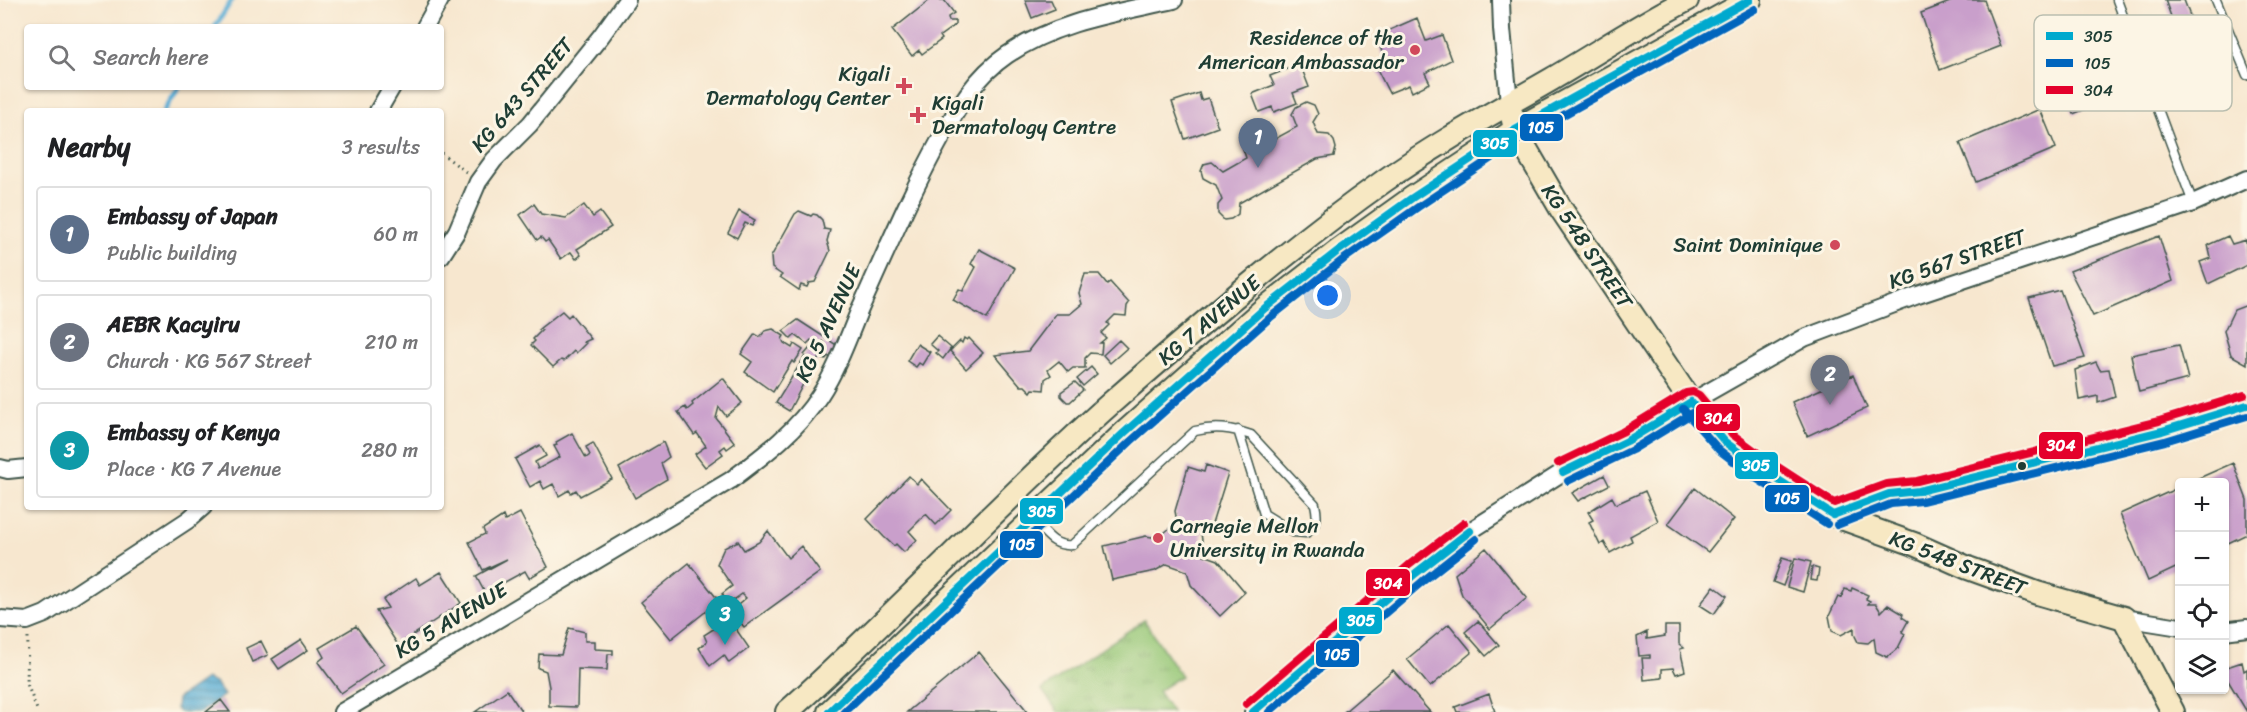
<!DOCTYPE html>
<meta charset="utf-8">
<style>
:root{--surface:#fff;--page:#f2f2f2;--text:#202124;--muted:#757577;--line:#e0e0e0;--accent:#d1495b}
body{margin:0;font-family:Sriracha,sans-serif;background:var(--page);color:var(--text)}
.controls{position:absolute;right:18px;bottom:18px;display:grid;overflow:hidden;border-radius:6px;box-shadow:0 2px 4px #0004}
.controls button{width:54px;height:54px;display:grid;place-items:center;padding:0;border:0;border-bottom:2px solid var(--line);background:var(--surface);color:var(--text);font:30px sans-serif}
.you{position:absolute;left:1328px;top:296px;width:21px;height:21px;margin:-15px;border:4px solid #fff;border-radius:50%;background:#1a73e8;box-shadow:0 0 0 9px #1a73e833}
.badge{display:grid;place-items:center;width:39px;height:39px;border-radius:50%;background:var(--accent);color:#fff;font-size:20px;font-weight:700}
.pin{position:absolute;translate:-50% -50px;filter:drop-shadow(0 2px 3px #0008)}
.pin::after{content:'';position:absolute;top:32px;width:21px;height:18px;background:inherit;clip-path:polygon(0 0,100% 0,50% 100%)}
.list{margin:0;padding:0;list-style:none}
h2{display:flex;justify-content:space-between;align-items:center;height:78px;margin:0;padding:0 24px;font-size:26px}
h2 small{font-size:20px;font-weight:400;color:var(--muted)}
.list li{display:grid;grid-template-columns:39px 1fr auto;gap:18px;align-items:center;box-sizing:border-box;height:96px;margin:0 12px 12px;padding:0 12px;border:2px solid var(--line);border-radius:6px}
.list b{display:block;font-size:22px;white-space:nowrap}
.list p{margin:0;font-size:20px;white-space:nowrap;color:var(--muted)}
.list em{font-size:20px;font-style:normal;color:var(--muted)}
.icon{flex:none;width:33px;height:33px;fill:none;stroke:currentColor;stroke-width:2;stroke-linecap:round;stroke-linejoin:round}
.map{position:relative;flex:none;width:2247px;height:712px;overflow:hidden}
.search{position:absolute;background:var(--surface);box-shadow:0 2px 4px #0004;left:24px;top:24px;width:420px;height:66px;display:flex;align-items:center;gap:15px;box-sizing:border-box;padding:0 21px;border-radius:6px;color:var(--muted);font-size:22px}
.panel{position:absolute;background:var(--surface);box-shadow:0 2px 4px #0004;left:24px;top:108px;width:420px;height:402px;border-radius:6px}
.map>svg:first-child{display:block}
</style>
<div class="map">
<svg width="2247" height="712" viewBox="0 0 2247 712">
<defs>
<pattern id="grass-tufts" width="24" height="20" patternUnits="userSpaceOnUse" patternTransform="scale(1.5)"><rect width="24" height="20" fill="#96c777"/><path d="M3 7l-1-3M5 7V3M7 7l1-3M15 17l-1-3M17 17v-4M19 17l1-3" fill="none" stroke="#7aa362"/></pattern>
<pattern id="water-rules" width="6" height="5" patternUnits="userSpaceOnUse" patternTransform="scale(1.5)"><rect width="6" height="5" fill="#59add5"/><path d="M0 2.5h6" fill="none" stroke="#498eae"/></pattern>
</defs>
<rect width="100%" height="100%" fill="#fcf5e5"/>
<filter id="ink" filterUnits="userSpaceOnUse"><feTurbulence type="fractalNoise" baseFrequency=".0167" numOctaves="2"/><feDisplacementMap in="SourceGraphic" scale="12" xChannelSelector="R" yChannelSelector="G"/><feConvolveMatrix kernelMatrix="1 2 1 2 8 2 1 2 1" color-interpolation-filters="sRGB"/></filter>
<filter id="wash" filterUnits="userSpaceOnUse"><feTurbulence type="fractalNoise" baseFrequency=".008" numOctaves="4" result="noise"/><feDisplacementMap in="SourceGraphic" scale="24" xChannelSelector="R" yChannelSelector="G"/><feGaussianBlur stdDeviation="1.35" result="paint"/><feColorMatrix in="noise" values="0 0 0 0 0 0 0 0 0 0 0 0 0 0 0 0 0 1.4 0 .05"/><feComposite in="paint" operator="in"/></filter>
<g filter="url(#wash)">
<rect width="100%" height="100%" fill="#f7e7cf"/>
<path fill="url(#grass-tufts)" stroke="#5a8256" stroke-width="1.5" d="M1144,620L1181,676L1158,691L1172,712H1058L1042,690Z"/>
<path fill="url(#water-rules)" stroke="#3c7584" stroke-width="1.5" d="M206,679L215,683L224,695L201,712H179L176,709L177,699Z"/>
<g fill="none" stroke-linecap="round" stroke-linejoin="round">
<path stroke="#59add5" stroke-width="5" d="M215,27L232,0
M164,111L179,87"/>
</g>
<g id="blocks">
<path fill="#c99fcb" d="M930,0H944L954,13L948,17L949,21H955V25L940,36L942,39L922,54L919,50L912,56L892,30Z
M1025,0H1051L1055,9L1032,18Z
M1955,0H1984L2001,46L1940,70L1921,13Z
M2165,0H2184L2201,45L2184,52Z
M1417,18L1426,41L1442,35L1451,60L1425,73L1430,83L1412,92L1409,85L1389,93L1375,65L1385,60L1376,36Z
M2108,55L2124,94L2073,114L2058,76Z
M1300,64L1309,87L1293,93L1297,103L1274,112L1272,107L1259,112L1252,94L1274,85L1270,76Z
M1199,93L1201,100L1208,98L1218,127L1185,139L1172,102Z
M1306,102L1314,105L1318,114L1313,122L1318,134L1329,135L1334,141L1336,148L1334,156L1317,159L1239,203L1238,214L1231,219L1224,220L1218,214V205L1222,200L1216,185L1203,178L1201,171L1204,164L1212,162L1223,171L1246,158L1241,143L1258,135L1264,145L1297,127L1292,114L1296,107Z
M2040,109L2056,148L1976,182L1960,143Z
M534,204L541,214L566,218L584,205L593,217L600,212L611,227L577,249L581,255L576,259L571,252L561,259L548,240L545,242L541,237L537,240L520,215Z
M739,211L755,220L752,226L745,223L737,238L728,233Z
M799,211L811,216L813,214L817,215L822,220L824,229L830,230L827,241L830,251L815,282L809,283L807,287L801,285L799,290L780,277L782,275L772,268L771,257L795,214Z
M2159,236L2173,281L2093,316L2070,271Z
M2228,236L2232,244L2246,240L2247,265L2208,284L2200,262L2211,258L2208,245Z
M979,249L1015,268L987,319L953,300L959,289L963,291L976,267L971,264Z
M1085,274H1099L1107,284L1110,282L1129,303L1127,306L1126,316L1115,315L1107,323L1109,325L1101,333L1106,338L1100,343H1102L1101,354L1090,353L1085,358V368H1073L1068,372L1059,361L1048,370L1051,375L1045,379L1044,390L1033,389L1031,392L1025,386H1021L995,355L1028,351L1056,314H1070L1082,304L1079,293Z
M2060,290L2085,358L2052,366L2029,298Z
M2247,305V364L2231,355L2224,331L2234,310Z
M562,311L568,317L571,314L591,339L584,342L586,343L576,353L574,351L564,361L561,360L553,367L531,345L535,341L533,339L542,330L539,329Z
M798,320L838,346L832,359L828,356L825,360L820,357L813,365L789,411L776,403L805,356L804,355L810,348L819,353L825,343L823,341L819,346L811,340L807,344L795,335L791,339L783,331Z
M773,329L784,336L782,339L784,343L792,348L794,344L803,350L794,363L792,361L773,392L745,372L752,362L741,354L755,334L760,337L765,331Z
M937,336L951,348L943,359L936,353L938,351L930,344Z
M964,338L967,340L969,338L983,353L966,369L950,351L960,341L962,343Z
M1119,340L1127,348L1110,363L1103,355Z
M917,344L930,352L922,365L919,363L916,367L907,361Z
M2179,345L2188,379L2139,392L2131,355Z
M2096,362L2100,370L2109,369L2115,397L2098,403V396L2079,400L2075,370Z
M1091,367L1097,374L1083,386L1077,379Z
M1853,375L1867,408L1807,436L1792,402Z
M723,378L742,403L726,416L719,407L716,418L735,443L727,449L725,446L720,450L723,454L705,467L695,454L706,446L697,433L694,435L678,412L685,407L687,410L693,405L692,403Z
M1075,382L1083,390L1070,402H1067L1061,396V392Z
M572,433L586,458L590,455L586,447L593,443L612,479L580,496L576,490L571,493L569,490L559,496L553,484L544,489L540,481L530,487L515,459L540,445L546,456L535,462L538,469L560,457L554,446L557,445L556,442Z
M663,442L669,457L661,463L667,479L635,498L619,468Z
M2233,463L2247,500V534L2224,545V482H2190Z
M1206,465L1228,473L1212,524L1201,533L1204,555L1218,560L1245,592L1220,616L1191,585L1187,571L1167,564L1155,571L1112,580L1104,546L1146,536L1158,538L1177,522L1175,511L1188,467L1204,472Z
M1604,475L1609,485L1578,501L1572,493Z
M909,476L917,484L921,479L951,510L936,525L926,514L909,531L917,540L904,552L896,544L894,546L884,537L867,519Z
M2180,487V566L2148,581L2120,514Z
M1695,488L1734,519L1708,552L1668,524Z
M1645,491L1658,521L1630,536L1632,541L1610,553L1604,542L1600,545L1589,522L1593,520L1588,512L1612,497L1616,504Z
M520,513L548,567L529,578L525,571L485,593L476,576L507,559L483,570L469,542L485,534L483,529L503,516L505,521Z
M768,531L788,558L801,546L820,572L744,627L731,611L746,598L742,594L728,604L722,594L732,586L717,564L724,548L738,541L744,550L759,542Z
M1486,548L1527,598L1490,629L1462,595L1455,574Z
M1782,558L1792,561L1783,586L1773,582Z
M1795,558L1811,562L1803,592L1787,587Z
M689,563L719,601L671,639L641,602Z
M1812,567L1819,569L1817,581L1810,580Z
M441,572L461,603L398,645L376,611L388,608L383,600L416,578L420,585Z
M1714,586L1727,596L1714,614L1700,605Z
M1852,588L1868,595L1866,599L1870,601L1868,604H1876L1881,612L1888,605L1903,614L1902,617L1908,621L1902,632L1905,634L1898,648L1887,657L1876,652L1874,638L1868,643L1858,642L1854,634V628L1841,635L1832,631L1829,616L1838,597L1841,598L1845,589L1851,591Z
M729,619L749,648L729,663L724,655L710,666L699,648L707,642L704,635Z
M1478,621L1499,645L1486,656L1465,632Z
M1449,624L1472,652L1430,687L1407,659Z
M356,626L384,664L341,693L318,662L324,657L319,648Z
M1665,626H1679V644L1684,648L1680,649L1685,671L1676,674L1673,668L1662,669V678L1644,680L1642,658H1650V655L1639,656L1637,637L1647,632V639L1665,636Z
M569,628L585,632V641H595V649L613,650V654H608L607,670L578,669L577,707L549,706V687L546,671L538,668L539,654L561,655Z
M301,640L308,650L279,669L272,659Z
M261,641L268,655L252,662L246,648Z
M979,652L1028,712H907Z
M2242,662L2244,671L2247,669V712L2224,674V668Z
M1393,670L1430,712H1344Z
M507,690L522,712H475Z
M1489,694L1495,712H1457L1455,707Z
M221,700L230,712H206Z"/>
</g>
</g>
<g filter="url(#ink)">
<use href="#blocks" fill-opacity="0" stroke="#3f564b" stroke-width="1.5"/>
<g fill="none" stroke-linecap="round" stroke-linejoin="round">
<g stroke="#3f564b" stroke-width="11">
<path id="lane" d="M2117,0L2193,203
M2216,0L2247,75
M1034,521C1046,533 1053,547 1072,545L1195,431C1215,426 1231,428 1251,435L1315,504C1318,518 1318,524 1306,533L1293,532L1264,514L1238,430"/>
</g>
<g stroke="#3f564b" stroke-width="20">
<path id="street" d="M1501,0L1502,29L1509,102
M425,27L440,0
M378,111L392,87
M441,256L457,231L478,182L494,160L530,124L601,36L627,0
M0,468L8,470L27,468
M2124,618L2180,627
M0,619L27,621L45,614L188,520L203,507
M2224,631L2247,628
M342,712L731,480C763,456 798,430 820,395C837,369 848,338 860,309C886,252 910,194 940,140C957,108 976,76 1007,55C1057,21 1116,13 1174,0
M1253,712L1416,573L1470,531L1563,472L1627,441L1691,402L1804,338L1918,295L2193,203L2247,179"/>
</g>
<g stroke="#3f564b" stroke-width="26">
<path id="secondary" d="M1512,115L1515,130L1561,209L1691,402L1725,442L1763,470L1833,515L1914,544L1968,568L2037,593L2124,618L2173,712
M1833,515L1889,494L1919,491L2162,431L2247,405
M787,712C898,613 999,503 1110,404C1198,327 1288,249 1384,181C1437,143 1495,112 1552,79C1597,53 1640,24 1687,0
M829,712L1124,433L1265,308L1338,251L1412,198L1515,130L1750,0"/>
</g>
<path stroke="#3f564b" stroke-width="3" stroke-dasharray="1.5 4.5" stroke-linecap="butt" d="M441,153L466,172
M28,637L27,684L38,712"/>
<use href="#lane" stroke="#fff" stroke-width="8"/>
<use href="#street" stroke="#fff" stroke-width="16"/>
<use href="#secondary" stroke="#f7e8c3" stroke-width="22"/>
<g stroke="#fcf5e5" stroke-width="12">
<path id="bus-1" d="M1691,402L1725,442L1763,470L1833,515
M1563,472L1627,441L1691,402
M1833,515L1889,494L1919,491L2162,431L2247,405
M829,712L1124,433L1265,308L1338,251L1412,198L1515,130L1750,0
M1253,712L1416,573L1470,531"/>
</g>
<g stroke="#fcf5e5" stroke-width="12">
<path id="bus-2" d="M1683,409L1719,450L1757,479L1827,524
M1568,481L1632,450L1696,411
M1837,525L1891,504L1922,501L2165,441L2247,416
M844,712L1131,441L1272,316L1344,259L1418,207L1520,139L1755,9
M1269,712L1423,581L1476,539"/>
</g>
<g stroke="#fcf5e5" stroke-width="12">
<path id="bus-3" d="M1558,463L1622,432L1686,393L1693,392L1699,395L1732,434L1769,461L1834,503L1886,484L1917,481L2159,421L2244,395
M1246,704L1409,565L1464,523"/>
</g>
<use href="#bus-1" stroke="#00a9ce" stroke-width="8"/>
<use href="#bus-2" stroke="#0065bd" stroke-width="8"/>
<use href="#bus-3" stroke="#e4002b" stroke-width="8"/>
</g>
</g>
<g fill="#d1495b" stroke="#fcf5e5" stroke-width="2">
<circle cx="1415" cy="50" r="6"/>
<path d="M901 77h6v6h6v6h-6v6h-6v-6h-6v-6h6z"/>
<path d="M915 106h6v6h6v6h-6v6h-6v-6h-6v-6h6z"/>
<circle cx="1835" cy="245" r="6"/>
<circle cx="1158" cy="538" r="6"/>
</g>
<circle fill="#1f3d34" stroke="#fcf5e5" stroke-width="2" cx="2022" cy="466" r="5"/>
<g text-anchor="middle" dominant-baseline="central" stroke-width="6" stroke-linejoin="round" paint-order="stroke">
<g font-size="21" fill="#1f3d34" stroke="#fcf5e5" text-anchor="end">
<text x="1403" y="38">Residence of the<tspan x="1403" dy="24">American Ambassador</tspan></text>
<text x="890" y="74">Kigali<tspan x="890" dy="24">Dermatology Center</tspan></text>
<text x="932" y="103" text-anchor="start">Kigali<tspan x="932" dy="24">Dermatology Centre</tspan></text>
<text x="1823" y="245">Saint Dominique</text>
<text x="1170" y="526" text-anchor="start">Carnegie Mellon<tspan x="1170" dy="24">University in Rwanda</tspan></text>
</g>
<g font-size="21" fill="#1f3d34" stroke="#fcf5e5">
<text transform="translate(522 95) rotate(-49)">KG 643 STREET</text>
<text transform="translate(1587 246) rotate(56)">KG 548 STREET</text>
<text transform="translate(1957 259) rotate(-19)">KG 567 STREET</text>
<text transform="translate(1209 320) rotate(-40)">KG 7 AVENUE</text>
<text transform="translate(828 323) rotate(-65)">KG 5 AVENUE</text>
<text transform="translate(1958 563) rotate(21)">KG 548 STREET</text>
<text transform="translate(451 620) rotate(-31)">KG 5 AVENUE</text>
</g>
</g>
<rect x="2034" y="15" width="198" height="96" rx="9" fill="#fcf5e5" stroke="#babeb0" stroke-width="1.5"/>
<rect x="2046" y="32" width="27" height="8" fill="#00a9ce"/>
<rect x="2046" y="59" width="27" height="8" fill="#0065bd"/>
<rect x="2046" y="86" width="27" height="8" fill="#e4002b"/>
<g font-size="16" fill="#1f3d34">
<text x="2084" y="42">305</text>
<text x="2084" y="69">105</text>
<text x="2084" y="96">304</text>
</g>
<g stroke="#fcf5e5" stroke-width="2">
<rect x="1519" y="113" width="45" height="29" rx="6" fill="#0065bd"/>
<rect x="1472" y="129" width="46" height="29" rx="6" fill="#00a9ce"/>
<rect x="1695" y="403" width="46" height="29" rx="6" fill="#e4002b"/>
<rect x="2038" y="431" width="46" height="29" rx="6" fill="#e4002b"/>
<rect x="1734" y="451" width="45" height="29" rx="6" fill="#00a9ce"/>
<rect x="1764" y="484" width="46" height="29" rx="6" fill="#0065bd"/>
<rect x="1019" y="497" width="45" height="28" rx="6" fill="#00a9ce"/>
<rect x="999" y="530" width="45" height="29" rx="6" fill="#0065bd"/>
<rect x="1365" y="568" width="46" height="29" rx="6" fill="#e4002b"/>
<rect x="1338" y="606" width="45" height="29" rx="6" fill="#00a9ce"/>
<rect x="1315" y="639" width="45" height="29" rx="6" fill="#0065bd"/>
</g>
<g font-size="16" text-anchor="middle" font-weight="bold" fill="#fff">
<text x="1541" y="133">105</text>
<text x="1495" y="149">305</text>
<text x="1718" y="424">304</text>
<text x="2061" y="451">304</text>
<text x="1756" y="471">305</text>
<text x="1787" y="504">105</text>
<text x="1042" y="517">305</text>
<text x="1022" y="550">105</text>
<text x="1388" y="589">304</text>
<text x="1361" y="626">305</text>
<text x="1337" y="660">105</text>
</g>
</svg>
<div class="controls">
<button>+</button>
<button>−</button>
<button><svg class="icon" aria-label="locate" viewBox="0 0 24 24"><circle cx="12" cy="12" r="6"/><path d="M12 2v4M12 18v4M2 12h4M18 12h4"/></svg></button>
<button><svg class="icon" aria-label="layers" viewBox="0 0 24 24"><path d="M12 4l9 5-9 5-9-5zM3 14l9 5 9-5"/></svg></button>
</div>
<div class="you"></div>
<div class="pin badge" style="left:1258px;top:168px;background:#5c6f8a">1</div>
<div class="pin badge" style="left:1830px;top:405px;background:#6b7280">2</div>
<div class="pin badge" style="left:725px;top:645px;background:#0f9aa8">3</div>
<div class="search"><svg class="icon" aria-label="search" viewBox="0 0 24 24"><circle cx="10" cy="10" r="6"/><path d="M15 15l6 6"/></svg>Search here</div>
<section class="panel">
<h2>Nearby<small>3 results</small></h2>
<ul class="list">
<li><span class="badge" style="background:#5c6f8a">1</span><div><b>Embassy of Japan</b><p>Public building</p></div><em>60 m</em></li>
<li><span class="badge" style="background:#6b7280">2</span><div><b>AEBR Kacyiru</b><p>Church · KG 567 Street</p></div><em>210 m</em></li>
<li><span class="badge" style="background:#0f9aa8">3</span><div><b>Embassy of Kenya</b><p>Place · KG 7 Avenue</p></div><em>280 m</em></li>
</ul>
</section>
</div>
